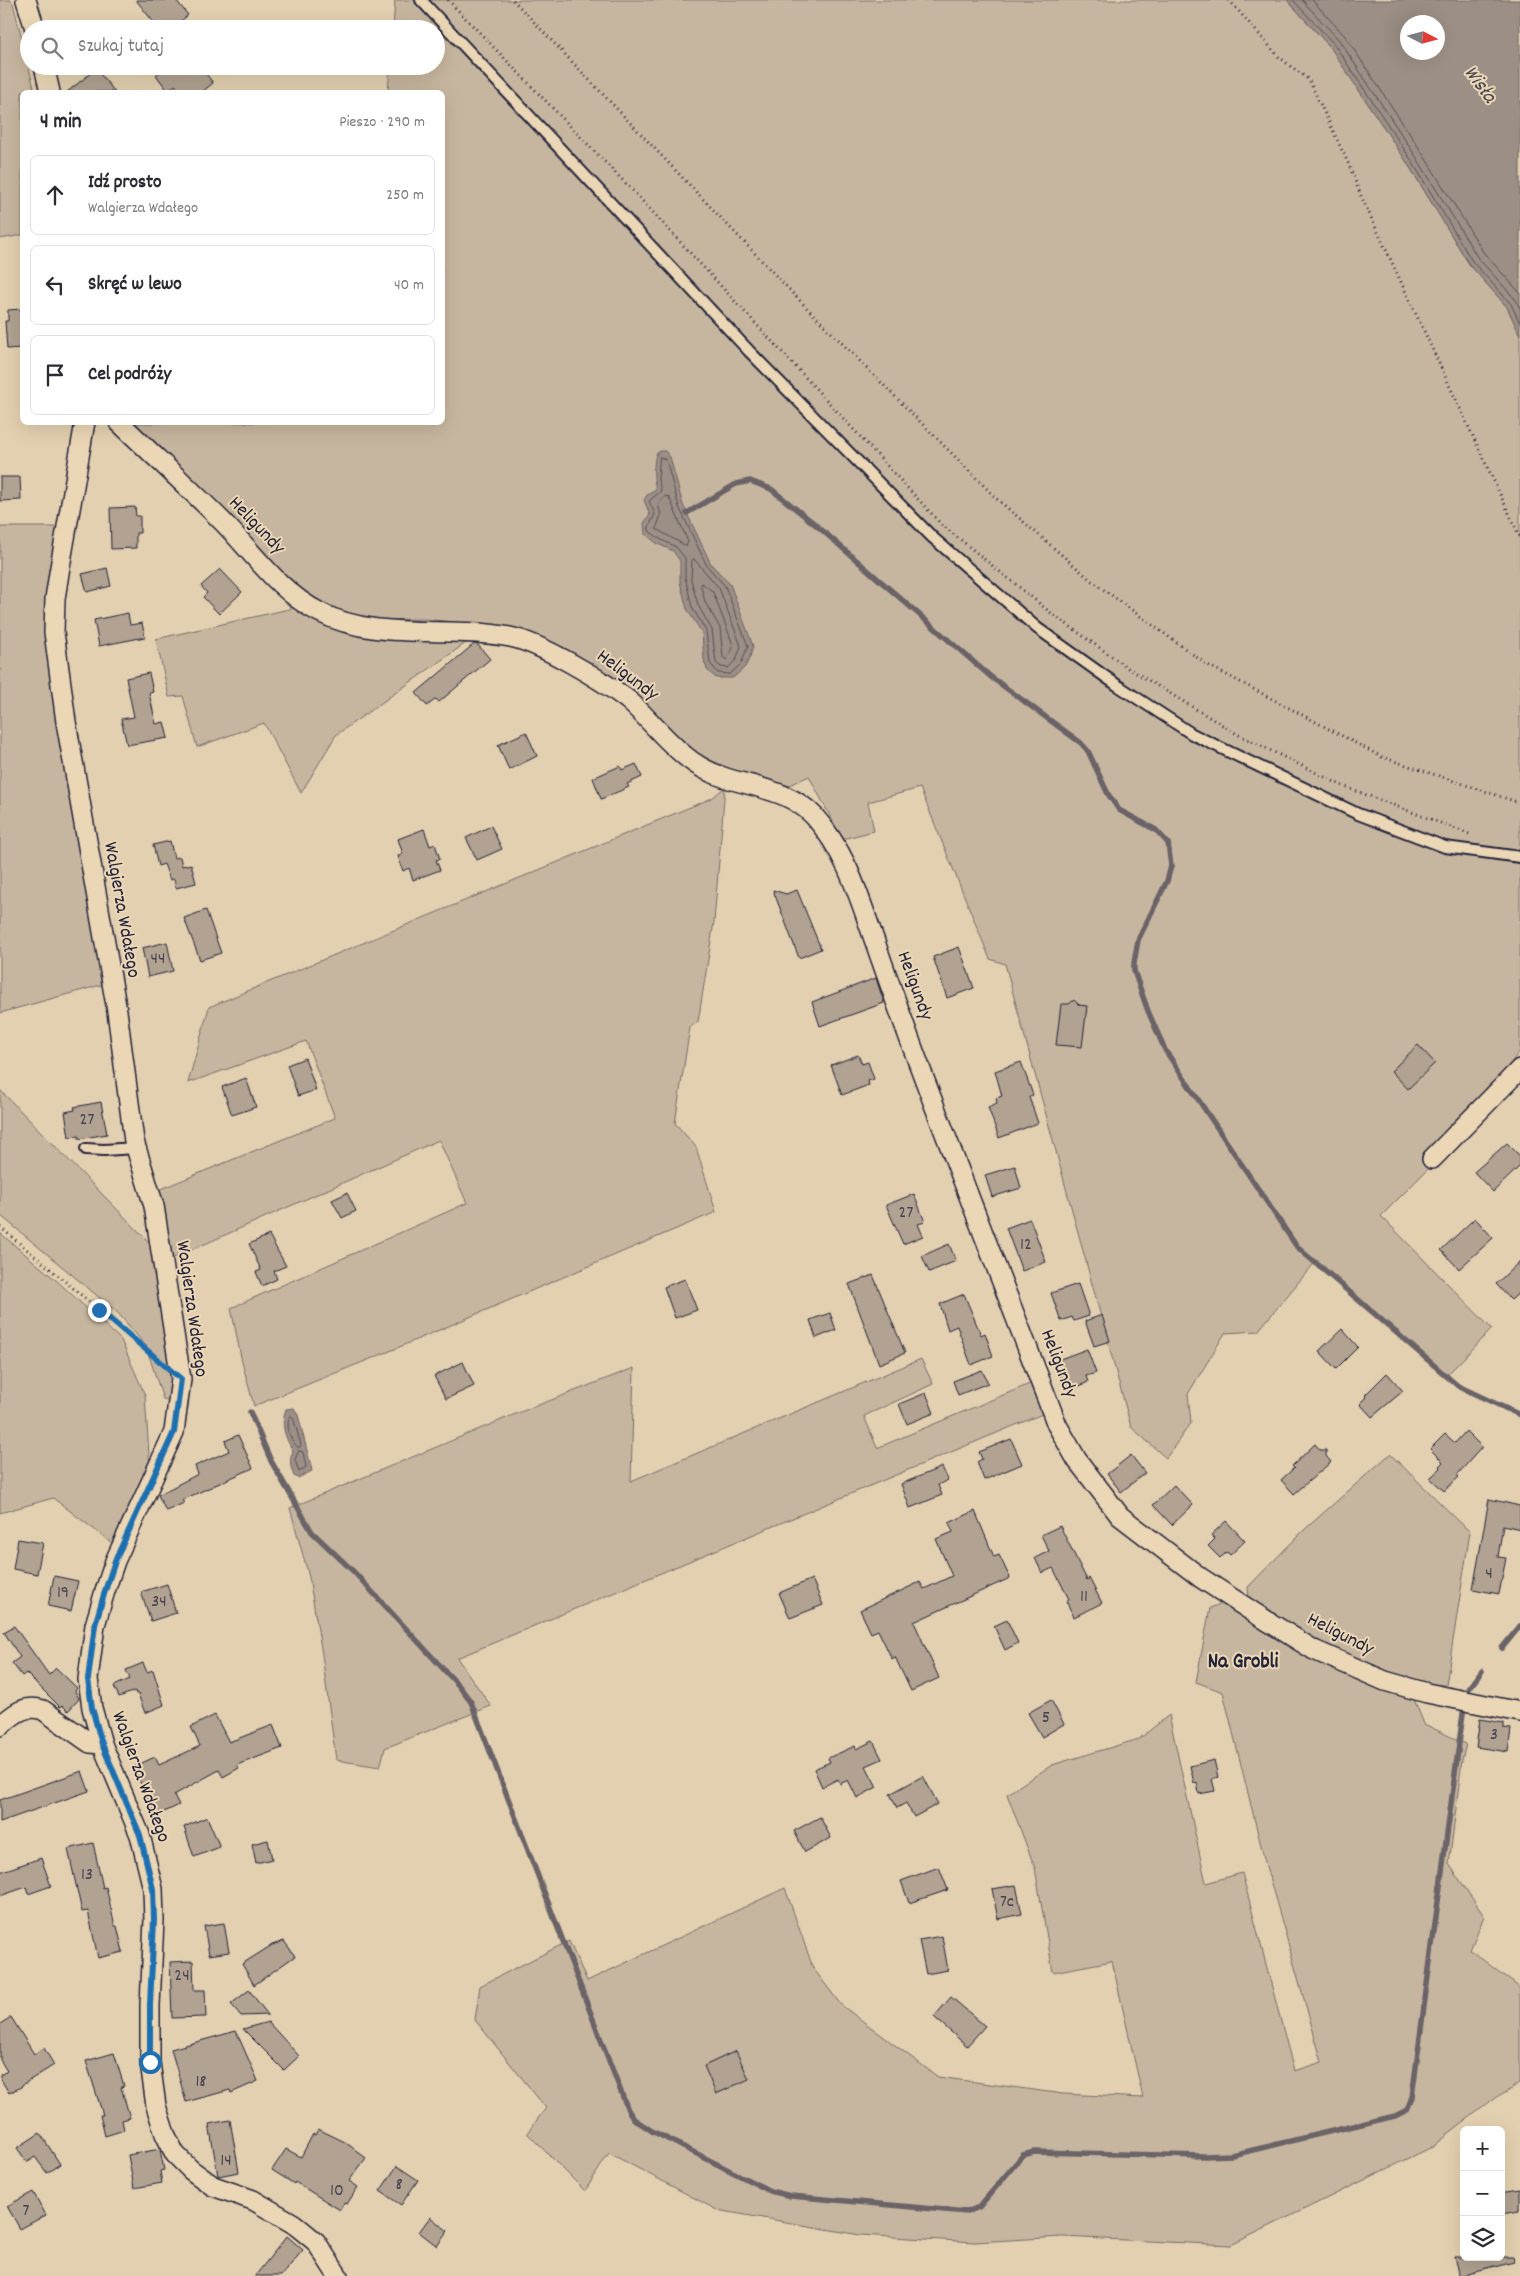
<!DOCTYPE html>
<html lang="pl">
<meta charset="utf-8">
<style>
:root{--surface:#fff;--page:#f2f2f3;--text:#2b2b33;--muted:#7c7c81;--line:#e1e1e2}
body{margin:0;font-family:Dekko,sans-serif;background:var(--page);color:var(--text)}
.controls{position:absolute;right:15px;bottom:15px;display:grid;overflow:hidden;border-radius:8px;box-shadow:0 5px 20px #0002}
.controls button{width:45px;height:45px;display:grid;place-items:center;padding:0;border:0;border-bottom:1px solid var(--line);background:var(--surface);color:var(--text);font:25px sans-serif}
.compass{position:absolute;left:1400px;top:15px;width:45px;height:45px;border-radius:50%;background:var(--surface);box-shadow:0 5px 20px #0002;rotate:96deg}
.stop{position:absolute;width:15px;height:15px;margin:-11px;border:4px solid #1f6fb2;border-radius:50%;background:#fff}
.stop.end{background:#1f6fb2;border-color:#fff;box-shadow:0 1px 5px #0008}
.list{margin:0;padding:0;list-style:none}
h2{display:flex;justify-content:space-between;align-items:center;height:65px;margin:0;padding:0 20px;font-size:21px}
h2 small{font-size:16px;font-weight:400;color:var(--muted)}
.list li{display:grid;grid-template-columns:32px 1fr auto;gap:15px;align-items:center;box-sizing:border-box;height:80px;margin:0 10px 10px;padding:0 10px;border:1px solid var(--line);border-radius:8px}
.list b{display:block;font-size:19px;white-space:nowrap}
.list p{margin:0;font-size:16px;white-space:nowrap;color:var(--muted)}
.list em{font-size:16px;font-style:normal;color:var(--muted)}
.icon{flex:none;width:28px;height:28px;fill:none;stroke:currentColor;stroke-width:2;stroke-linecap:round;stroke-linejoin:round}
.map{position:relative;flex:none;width:1520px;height:2276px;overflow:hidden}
.search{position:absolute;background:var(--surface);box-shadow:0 5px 20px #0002;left:20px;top:20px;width:425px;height:55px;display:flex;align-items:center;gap:12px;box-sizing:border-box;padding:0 18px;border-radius:28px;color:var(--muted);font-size:19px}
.panel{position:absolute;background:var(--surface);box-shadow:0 5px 20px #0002;left:20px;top:90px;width:425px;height:335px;border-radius:8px}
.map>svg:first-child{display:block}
</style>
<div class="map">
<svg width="1520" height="2276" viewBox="0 0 1520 2276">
<rect width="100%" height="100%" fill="#e3d0b0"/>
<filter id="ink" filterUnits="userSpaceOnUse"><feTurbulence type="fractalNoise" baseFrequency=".02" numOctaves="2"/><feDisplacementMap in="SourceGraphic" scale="10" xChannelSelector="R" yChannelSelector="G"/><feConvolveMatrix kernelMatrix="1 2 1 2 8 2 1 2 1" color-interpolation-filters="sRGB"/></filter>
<g filter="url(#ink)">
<path fill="#c7b69f" stroke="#746c6d" d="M0,0H10L13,3L35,92H22V235L0,239Z
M395,0H1287L1330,47L1406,161L1469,264L1507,307L1520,335V1051L1431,1166L1381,1216L1492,1329L1447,1375L1317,1260L1258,1331L1225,1333L1188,1394L1191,1423L1166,1458L1131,1427L1005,964L990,959L920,788L868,802L874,831L842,839L809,776L788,786L740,774L695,753L573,655L508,627L423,619L371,620L340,614L316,601L287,578L236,521L149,443L133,423L442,422V92H388L390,66H436V29H393Z
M0,527H63L50,573L108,983L0,1013Z
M298,607L477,635L336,735L301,793L264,723L197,747L183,696L169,697L156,639Z
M725,787L714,922L698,1022L690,1027L675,1123L696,1147L716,1212L390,1351L254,1406L242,1362L231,1308L467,1203L439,1140L171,1259L158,1190L335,1118L306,1041L188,1083L209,1007L712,798Z
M0,1090L151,1244L170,1354L173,1402L163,1399L146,1346L118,1313L0,1215Z
M0,1233L56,1280L121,1340L145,1395L150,1470L112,1543L53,1498L0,1513Z
M921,1359L933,1384L864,1416L877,1448L1032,1383L1047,1412L457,1658L491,1706L385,1748L380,1767L336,1760L322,1654L309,1577L290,1508L523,1411L634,1368L631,1481Z
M1390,1454L1470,1532L1446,1685H1430L1348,1663L1249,1601L1248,1587L1303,1531Z
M1222,1603L1347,1675L1413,1697L1424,1724L1466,1744L1462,1760L1449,1864L1484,1916L1470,1950L1520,1988V2083L1495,2098L1430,2148L1231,2245L1062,2237L975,2242L860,2235L717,2210L609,2153L585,2191L527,2133L546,2108L475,2020L480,1986L569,1941L587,1981L785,1888L813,1968L841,2005L938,2077L1063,2094L1143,2098L1112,1961L1053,1972L1035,1868L1007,1794L1052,1765L1139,1739L1169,1715L1206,1883L1242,1873L1294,2071L1322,2062L1266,1866L1223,1692L1196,1682L1210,1608Z"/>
<path fill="#9c8f85" stroke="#6b6367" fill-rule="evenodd" d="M1287,0H1520V335L1507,307L1469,264L1406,161L1330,47ZM1408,22H1438V52H1408Z
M660,451H665L670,457L683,505L711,564L730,584L753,646L750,657L745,667L733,678H716L707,670L704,660L702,633L687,609L680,582V561L673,551L658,544L645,534L644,523L650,515L644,500L647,495L656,490C653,478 653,466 656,454Z
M294,1408L298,1415L311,1466L312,1471L298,1478L294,1476C290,1467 289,1460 293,1451C285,1437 280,1425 286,1409Z"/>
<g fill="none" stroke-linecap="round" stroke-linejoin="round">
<path stroke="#534e59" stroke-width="1" d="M1293,0L1334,44L1410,158L1472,261L1511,304L1520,323
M1302,0L1339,40L1415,155L1478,258L1516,300L1520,308
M1312,0L1345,36L1421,151L1484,253L1520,293
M660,457L666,460L679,507L707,566L725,586L748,646L741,664L730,674L718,673L710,663L706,631L692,607L685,577V558L676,547L660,539L649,531V526L655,514L649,501L661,491L658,479Z
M666,496L669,497L688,542L686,546L656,529L661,515L658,504Z
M694,559L719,588L741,646L736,660L728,668L721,667L716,663L712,630L698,605L691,580L692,561Z
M702,583L713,592L732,642L733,648L726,660L723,657L720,628L705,602L701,586Z
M290,1416L293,1417L301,1445L299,1448C290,1442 285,1425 290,1416Z
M299,1451L303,1452L306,1467L299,1472L295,1460Z"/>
<path stroke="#6b6367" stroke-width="5.5" d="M687,513L736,484L750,481L771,489L816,525L991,677L1081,743L1088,751L1108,794L1119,810L1156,830L1168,843L1171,866L1167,881L1138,940L1134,963V971L1148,1011L1165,1050L1297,1247L1458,1386L1520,1415
M250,1412L271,1461L312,1532L353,1571L459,1686L471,1702L628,2110L634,2119L652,2131L770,2191L791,2196L967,2212L979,2207L1023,2155L1034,2152L1205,2156L1232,2155L1395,2116L1407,2110L1412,2097L1464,1706
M1502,1648L1520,1626
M1466,1693L1482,1671"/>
</g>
<path fill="#b1a291" stroke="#22223b" d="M136,0H176L188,15L172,29H159Z
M167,66H200L213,83L202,92H181L175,85L168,91L156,75Z
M96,69L115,92H67Z
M22,309V348L7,349L5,321H8V310Z
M0,477H20L21,500L0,501Z
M135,507L136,516H140V533H136V548L111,549L110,508Z
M107,568L111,586L87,592L82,574Z
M220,569L242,592L219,614L203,597L207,593L201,586Z
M128,613L130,625L142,623L145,637L99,646L94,620Z
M474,644L478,645L490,659L439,702L436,699L427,706L416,693Z
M149,673L153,692L149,693L156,724L164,722L168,738L127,745L121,719L134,717L126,678Z
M526,732L537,756L509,770L498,745Z
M636,764L642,777L627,784L629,787L601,799L593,778L620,766L622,770Z
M491,826L502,849L477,860L466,838Z
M424,829L430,846L435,844L440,859L436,860L440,870L413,880L409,868L403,871L398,856L403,854L398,839Z
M170,841L174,858L180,857L182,866L191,864L196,883L176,888L174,879L170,880L164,864L158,866L153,845Z
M773,890L786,894L797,890L821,949L799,958Z
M206,910L221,953L200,960L184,918Z
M167,942L173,971L148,977L142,948Z
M959,947L974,988L947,998L933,957Z
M876,978L884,1003L820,1026L812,1002Z
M1074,1000L1079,1005L1087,1006L1082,1047L1056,1045L1061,1004H1069Z
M1418,1045L1435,1063L1408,1089L1391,1071Z
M858,1055L862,1064L868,1062L874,1079L868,1081L869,1085L842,1095L831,1065Z
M305,1058L316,1090L298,1096L287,1065Z
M1021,1062L1033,1095L1029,1097L1038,1123L999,1138L988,1107L997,1103L996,1098L1002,1096L995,1071Z
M246,1078L256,1107L232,1115L222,1087Z
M101,1102L107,1134L79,1139V1136L69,1137L65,1112L75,1110L74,1107Z
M1507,1143L1520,1156V1166L1493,1192L1474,1172Z
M1015,1166L1021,1188L992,1197L985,1175Z
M347,1193L356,1211L342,1218L332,1200Z
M914,1194L925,1222L918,1224L923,1236L903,1244L886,1205Z
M1475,1218L1493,1238L1459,1269L1441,1250Z
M1030,1219L1046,1262L1022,1271L1006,1228Z
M269,1235L286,1266L274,1271L277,1279L262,1286L256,1272L261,1270L249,1244Z
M949,1244L956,1261L929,1272L922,1256Z
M1520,1261V1292L1511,1300L1496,1284Z
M873,1275L905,1353L879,1364L849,1284Z
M685,1279L697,1310L675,1318L664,1287Z
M1078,1284L1089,1316L1074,1321L1072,1317L1061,1321L1051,1293Z
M964,1294L981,1335L985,1333L993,1356L971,1365L957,1326L948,1330L940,1304Z
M830,1313L836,1330L816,1338L810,1320Z
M1102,1315L1110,1341L1094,1346L1085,1321Z
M1342,1329L1358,1347L1336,1369L1319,1351Z
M1087,1349L1096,1373L1086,1376L1088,1382L1073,1389L1070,1382L1063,1385L1055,1361Z
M463,1362L474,1386L446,1399L434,1376Z
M982,1370L988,1383L958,1395L953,1381Z
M1387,1373L1403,1391L1372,1417L1360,1404L1367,1397L1365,1395Z
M926,1393L934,1413L907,1424L899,1404Z
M1466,1431L1482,1447L1457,1475L1459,1477L1444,1491L1430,1478L1441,1468L1439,1466L1443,1462L1430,1449L1445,1434L1455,1443Z
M238,1435L253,1468L182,1500L184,1503L166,1511L158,1495L198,1474L195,1466L229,1451L225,1441Z
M1011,1439L1022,1464L984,1480L977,1462L982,1459L979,1452Z
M1315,1444L1320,1450H1326V1456L1331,1462L1294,1494L1281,1480L1294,1468L1292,1466Z
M1131,1455L1145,1473L1121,1492L1107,1474Z
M942,1467L948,1480L938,1485L942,1495L910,1508L901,1484Z
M1174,1485L1193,1505L1172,1525L1153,1505Z
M1489,1499L1520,1506V1529L1503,1525L1498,1557L1506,1558L1499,1594L1473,1589Z
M975,1511L994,1557L999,1555L1010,1578L914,1622L939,1678L911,1691L895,1657L892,1659L878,1630L871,1633L860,1610L920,1582L924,1589L952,1576L936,1539L953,1532L949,1523Z
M1226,1521L1245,1541L1230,1555L1227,1552L1220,1558L1208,1546L1215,1539L1211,1535Z
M1060,1526L1087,1580L1089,1578L1102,1603L1074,1617L1066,1601L1069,1599L1053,1568L1042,1573L1035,1558L1049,1551L1041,1535Z
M18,1539L43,1543L37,1574L13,1569Z
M54,1576L78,1581L71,1611L48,1606Z
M812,1579L823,1605L790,1618L779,1593Z
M167,1584L176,1613L151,1621L141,1592Z
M1007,1620L1018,1643L1005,1650L994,1626Z
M14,1626L49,1675L56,1668L77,1688L75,1691L79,1699L68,1711L62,1705L60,1707L26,1673L22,1676L12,1663L20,1657L4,1632Z
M143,1663L147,1672L153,1670L164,1705L145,1713L138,1694H136L135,1691L119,1697L114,1686L130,1679L126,1670Z
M1051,1700L1064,1724L1042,1737L1028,1713Z
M215,1715L229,1742L273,1725L282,1748L237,1765L239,1768L223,1777L219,1770L174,1795L179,1805L156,1816L133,1767L155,1757L159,1765L200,1746L191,1727Z
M1480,1719L1504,1723V1728L1511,1729L1508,1752L1476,1747Z
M873,1741L882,1759L866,1766L877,1787L857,1798L848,1780L840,1784L838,1779L822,1787L814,1769L830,1762L828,1758L855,1746L856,1749Z
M1214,1760L1218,1777L1212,1779L1215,1791L1199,1794L1197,1782L1194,1783L1190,1766Z
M82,1771L89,1791L0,1822V1800Z
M923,1776L938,1804L914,1817L906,1803L897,1808L890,1794Z
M207,1817L220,1847L194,1857L184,1827Z
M820,1817L831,1838L805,1852L794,1831Z
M268,1840L272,1859L256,1863L252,1844Z
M93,1843L103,1888L106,1887L115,1926H117L123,1952L98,1958L88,1911L82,1912L68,1849Z
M41,1858L51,1886L28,1894L26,1887L0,1896V1872Z
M939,1867L948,1890L909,1903L901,1881Z
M1016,1885L1022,1914L998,1919L992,1889Z
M224,1923L229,1952L209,1955L204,1926Z
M942,1936L948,1970L926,1974L919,1940Z
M284,1941L295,1956L254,1985L242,1964L272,1945Z
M193,1961L194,1990H205L206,2017L172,2018L170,1962Z
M249,1990L268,2015L241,2016L231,2004Z
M951,1997L985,2026L967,2046L934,2017Z
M11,2017L34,2054L44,2048L54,2065L22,2085L21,2087L9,2093L0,2078V2075L7,2071L0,2060V2024Z
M268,2022L299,2056L284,2070L243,2029Z
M236,2031L258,2081L231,2093L230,2090L186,2102L171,2049Z
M736,2051L749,2079L716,2094L704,2066Z
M114,2053L124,2086L121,2087L130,2118L122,2120L124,2130L105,2136L100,2115H103L86,2061Z
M230,2120L239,2172L218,2176L209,2124Z
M318,2129L345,2142L366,2158L349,2181L358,2187L347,2204L344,2203L340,2210L295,2182L294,2184L272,2170L286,2149L301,2157L313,2134L315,2135Z
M40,2133L60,2164L47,2173L35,2157L27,2162L17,2148Z
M160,2149L164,2170L160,2171L162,2183L134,2188L128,2155Z
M397,2166L418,2180L401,2205L380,2191Z
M1520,2189V2211L1501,2214V2192Z
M33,2192L46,2215L20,2229L7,2206Z
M430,2217L448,2231L437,2246L419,2232Z
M287,2236L303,2250L281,2276H255Z
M1454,2257H1513L1514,2262L1459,2276Z"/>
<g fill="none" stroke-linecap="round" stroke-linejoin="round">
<g stroke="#22223b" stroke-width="14">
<path id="service" d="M421,0L749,351L932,537L1037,628L1117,685L1192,734L1358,814L1445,847L1520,857
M86,1149L104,1150L136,1148"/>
</g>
<g stroke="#22223b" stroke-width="22">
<path id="minor" d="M26,0L35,29
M44,66L50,92
M85,422L59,573L55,599L54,632L66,722L117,1011L134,1141L154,1206L181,1379L174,1432L115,1561L105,1591L95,1625L88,1679L92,1708L102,1744L140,1835L153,1889L154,1920L150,2005V2062L156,2106L165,2134L175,2154L191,2170L213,2186L253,2200L294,2224L316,2242L338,2276
M119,422C153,455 188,487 221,520C252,551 279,592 319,612C377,642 447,625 510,637C541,643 602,680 628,700C650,719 668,745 693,762C730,789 781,781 814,816C847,853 859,897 875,942C889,982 903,1022 918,1062C963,1183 1011,1304 1057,1425L1077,1460L1120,1516L1201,1578L1253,1612L1314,1650L1385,1681L1427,1693L1520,1712
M1432,1159L1520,1069
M0,1726C14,1714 24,1704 43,1710L90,1743L102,1744"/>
</g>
<path stroke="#22223b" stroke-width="3" stroke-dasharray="1 4" stroke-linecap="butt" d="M448,0L633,191L941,524L1051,613L1128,668L1237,734L1343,786L1472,835
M513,0L804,305L997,499L1092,581L1206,664L1382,757L1520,803
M1229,0L1279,57L1309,80L1349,165L1361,196L1520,537
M0,1227L159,1360"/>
<use href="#service" stroke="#ebd7b5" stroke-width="10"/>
<use href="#minor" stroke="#ebd7b5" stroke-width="19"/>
</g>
</g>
<g fill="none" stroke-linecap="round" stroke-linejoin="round" filter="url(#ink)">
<path stroke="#1f6fb2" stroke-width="6" d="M99,1310L181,1379L174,1432L115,1561L105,1591L95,1625L88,1679L92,1708L102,1744L140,1835L153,1889L154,1920L150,2005V2062"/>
</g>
<g text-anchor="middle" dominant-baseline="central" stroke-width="4" stroke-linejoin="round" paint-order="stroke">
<g font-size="18" fill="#464250">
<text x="158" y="959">44</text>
<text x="87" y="1120">27</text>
<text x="906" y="1213">27</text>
<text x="1026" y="1245">12</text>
<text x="1489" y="1574">4</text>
<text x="63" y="1593">19</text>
<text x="1084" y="1597">11</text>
<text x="159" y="1602">34</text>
<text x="1046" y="1718">5</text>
<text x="1494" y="1735">3</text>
<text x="87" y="1875">13</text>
<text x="1007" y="1902">7c</text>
<text x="182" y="1976">24</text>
<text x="201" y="2082">18</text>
<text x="226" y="2161">14</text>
<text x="399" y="2185">8</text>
<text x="337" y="2191">10</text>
<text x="26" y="2211">7</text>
</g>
<g font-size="20" fill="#22223b" stroke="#ebd7b5">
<text transform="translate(256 526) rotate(46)">Heligundy</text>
<text transform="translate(627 676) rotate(37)">Heligundy</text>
<text transform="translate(121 910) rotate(80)">Walgierza Wdałego</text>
<text transform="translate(914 986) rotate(70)">Heligundy</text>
<text transform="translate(191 1309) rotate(82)">Walgierza Wdałego</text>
<text transform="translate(1058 1364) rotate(69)">Heligundy</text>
<text transform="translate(1340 1635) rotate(27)">Heligundy</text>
<text transform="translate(140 1777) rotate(70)">Walgierza Wdałego</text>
</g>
<g font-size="21" font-style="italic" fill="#474351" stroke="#ebd7b5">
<text transform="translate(1479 85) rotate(54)">Wisła</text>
</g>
<g font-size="21" font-weight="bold" fill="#22223b" stroke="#ebd7b5">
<text x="1243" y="1663">Na Grobli</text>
</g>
</g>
</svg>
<div class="controls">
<button>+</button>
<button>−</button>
<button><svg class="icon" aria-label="layers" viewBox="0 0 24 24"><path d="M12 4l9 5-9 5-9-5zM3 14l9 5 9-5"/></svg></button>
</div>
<svg class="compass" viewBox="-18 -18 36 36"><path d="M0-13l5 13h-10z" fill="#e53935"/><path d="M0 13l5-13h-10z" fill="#7c7c81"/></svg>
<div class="stop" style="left:150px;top:2062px"></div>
<div class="stop end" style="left:99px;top:1310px"></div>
<div class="search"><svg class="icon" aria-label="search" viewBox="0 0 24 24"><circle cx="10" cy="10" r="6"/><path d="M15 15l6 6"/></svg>Szukaj tutaj</div>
<section class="panel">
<h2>4 min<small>Pieszo · 290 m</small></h2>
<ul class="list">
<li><svg class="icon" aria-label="ahead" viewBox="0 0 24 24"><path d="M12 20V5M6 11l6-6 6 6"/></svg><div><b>Idź prosto</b><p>Walgierza Wdałego</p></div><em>250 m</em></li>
<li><svg class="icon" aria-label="left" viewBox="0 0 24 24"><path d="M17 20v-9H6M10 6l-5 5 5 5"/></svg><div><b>Skręć w lewo</b></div><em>40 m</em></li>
<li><svg class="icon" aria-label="arrive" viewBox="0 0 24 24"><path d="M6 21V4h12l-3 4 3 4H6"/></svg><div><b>Cel podróży</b></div></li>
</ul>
</section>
</div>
